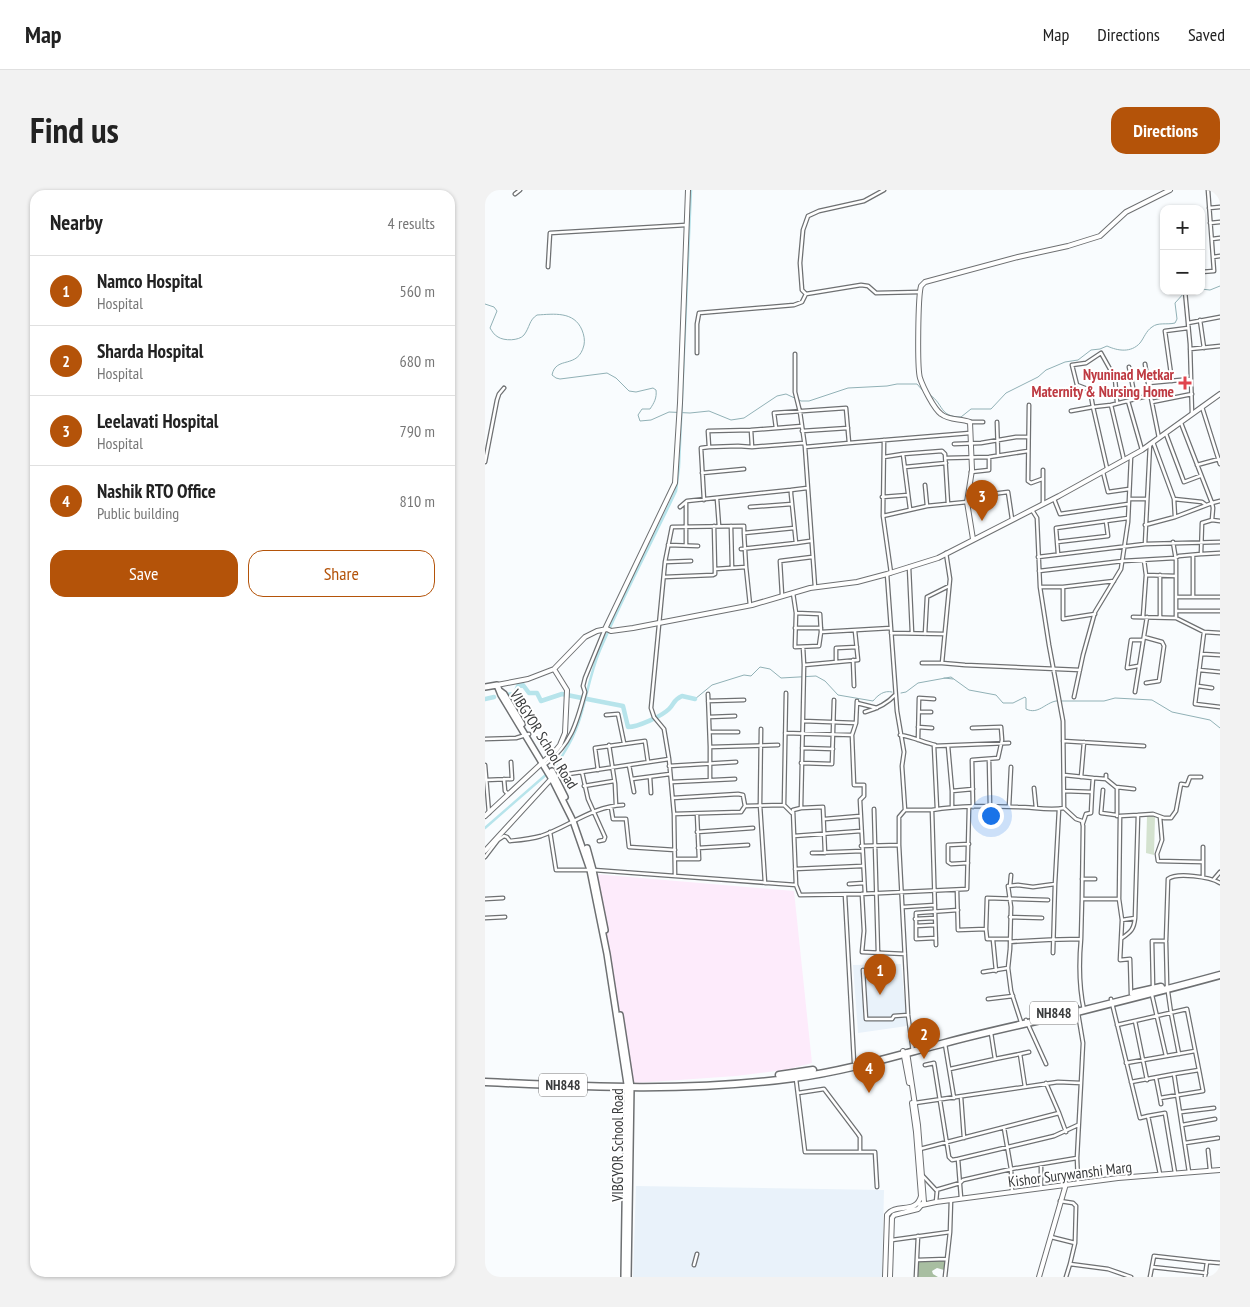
<!DOCTYPE html>
<meta charset="utf-8">
<style>
:root{--surface:#fff;--page:#f2f2f2;--text:#222;--muted:#767676;--line:#e0e0e0;--accent:#b45309}
body{margin:0;font-family:"PT Sans Narrow",sans-serif;background:var(--page);color:var(--text)}
.controls{position:absolute;right:15px;top:15px;display:grid;overflow:hidden;border-radius:10px;box-shadow:0 1px 4px #0004}
.controls button{width:45px;height:45px;display:grid;place-items:center;padding:0;border:0;border-bottom:1px solid var(--line);background:var(--surface);color:var(--text);font:25px sans-serif}
.you{position:absolute;left:505px;top:625px;width:18px;height:18px;margin:-12px;border:4px solid #fff;border-radius:50%;background:#1a73e8;box-shadow:0 0 0 8px #1a73e833}
.badge{display:grid;place-items:center;width:32px;height:32px;border-radius:50%;background:var(--accent);color:#fff;font-size:16px;font-weight:700}
.pin{position:absolute;translate:-50% -41px;filter:drop-shadow(0 1px 2px #0008)}
.pin::after{content:'';position:absolute;top:26px;width:18px;height:15px;background:inherit;clip-path:polygon(0 0,100% 0,50% 100%)}
.list{margin:0;padding:0;list-style:none}
h2{display:flex;justify-content:space-between;align-items:center;height:65px;margin:0;padding:0 20px;font-size:21px}
h2 small{font-size:16px;font-weight:400;color:var(--muted)}
.list li{display:grid;grid-template-columns:32px 1fr auto;gap:15px;align-items:center;box-sizing:border-box;height:70px;padding:0 20px;border-top:1px solid var(--line)}
.list b{display:block;font-size:19px;white-space:nowrap}
.list p{margin:0;font-size:16px;white-space:nowrap;color:var(--muted)}
.list em{font-size:16px;font-style:normal;color:var(--muted)}
.actions{display:flex;gap:10px;padding:15px 20px}
.actions a{flex:1;padding:11px 0;border:1px solid var(--accent);border-radius:15px;text-align:center;font-size:18px;color:var(--accent)}
.actions .main{background:var(--accent);color:#fff}
.map{position:relative;flex:none;width:735px;height:1087px;overflow:hidden;border-radius:15px}
header{display:flex;align-items:center;gap:30px;box-sizing:border-box;height:70px;padding:0 25px;background:var(--surface);border-bottom:1px solid var(--line)}
header strong{font-size:24px}
nav{display:flex;gap:28px;margin-inline-start:auto;font-size:18px}
.intro{display:flex;align-items:center;justify-content:space-between;box-sizing:border-box;height:120px;padding:0 30px}
h1{margin:0;font-size:35px}
.button{padding:12px 22px;border-radius:15px;background:var(--accent);color:#fff;font-size:18px;font-weight:700}
main{display:flex;gap:30px;padding:0 30px}
aside{flex:1;background:var(--surface);border-radius:15px;box-shadow:0 1px 4px #0004}
.map>svg:first-child{display:block}
</style>
<header>
<strong>Map</strong>
<nav><a>Map</a><a>Directions</a><a>Saved</a></nav>
</header>
<div class="intro"><h1>Find us</h1><a class="button">Directions</a></div>
<main>
<aside>
<h2>Nearby<small>4 results</small></h2>
<ul class="list">
<li><span class="badge">1</span><div><b>Namco Hospital</b><p>Hospital</p></div><em>560 m</em></li>
<li><span class="badge">2</span><div><b>Sharda Hospital</b><p>Hospital</p></div><em>680 m</em></li>
<li><span class="badge">3</span><div><b>Leelavati Hospital</b><p>Hospital</p></div><em>790 m</em></li>
<li><span class="badge">4</span><div><b>Nashik RTO Office</b><p>Public building</p></div><em>810 m</em></li>
</ul>
<div class="actions"><a class="main">Save</a><a>Share</a></div>
</aside>
<div class="map">
<svg width="735" height="1087" viewBox="0 0 735 1087">
<rect width="100%" height="100%" fill="#f9fcfe"/>
<path fill="#fdebfb" d="M110,684L309,701L327,873L300,880L251,886L151,893L146,890L143,886Z"/>
<path fill="#e9f2fa" d="M416,774L422,836L373,843L368,775Z
M151,996L399,1000L397,1087H148Z"/>
<path fill="#d4e2cf" d="M662,626H670L669,665L661,663Z"/>
<path fill="#a8bea1" d="M433,1070H461L459,1080L452,1078L447,1081L448,1084L453,1087H432Z"/>
<g fill="none" stroke-linecap="round" stroke-linejoin="round">
<path stroke="#91b1b6" stroke-width="1" d="M716,99L725,100L735,96
M0,114L9,117L12,121L5,138C7,141 9,145 13,147C19,151 34,151 39,145C45,137 44,130 52,125C69,124 89,121 97,140C99,145 100,150 99,155C93,180 71,165 67,185L71,188L75,189L122,183L131,188L144,201L151,202L168,198L171,200C172,208 169,213 165,219H157L153,225L155,231L166,230L184,222L205,223L224,221L246,230L259,228L292,206L301,204L316,211H324L363,198L402,196L412,194H432L439,202
M445,205C459,214 454,227 476,227L486,219H506L521,203L553,187L561,180L580,172L593,170L606,160L615,159L622,156C633,161 646,163 655,153C659,148 661,141 667,137C673,132 682,135 690,133L692,129L690,113L700,102
M459,488L468,489
M416,503L421,502L433,493L466,487L484,500L511,505L518,513H528L540,507L541,508V519C553,525 560,513 571,511H619L630,508L667,510L687,522L725,530L735,538
M210,509L227,495L259,485L266,486L275,477L285,479L296,488L331,486L340,491L353,505L388,511C393,505 399,500 407,502"/>
<path stroke="#b7e4eb" stroke-width="2.5" d="M67,579C73,574 76,568 80,561C101,528 100,495 115,460C138,406 166,354 191,301L194,277L206,0
M0,638L63,583"/>
<path stroke="#b7e4eb" stroke-width="4.5" d="M21,505L30,504L33,496L38,495L44,503H52L56,511L77,504L97,508
M0,509L9,507
M102,509L138,516L143,537C153,537 177,526 184,519C190,513 188,510 197,506L210,509"/>
<g stroke="#6e7072" stroke-width="5">
<path id="street" d="M30,4L35,0
M724,18L735,17
M725,33L735,32
M727,49L735,48
M728,67L735,66
M63,77L65,43L201,35
M716,82L729,81L723,0
M700,101L705,154L707,224
M321,104L317,100L315,73L318,40L323,26L334,21L379,11L399,0
M321,104L376,95L383,96L391,103L435,102
M715,130L719,158
M703,133L735,127
M705,159L735,156
M212,163V134L214,123L309,115L317,112L321,104
M310,164V202L315,222L320,257L330,397
M660,174L663,193
M644,177L650,208
M687,191L680,141L703,138
M643,211L657,260
M667,212L707,204
M544,215L543,291L546,293L557,289
M717,217L735,274
M586,221L608,217L605,200L592,195L587,175L601,173L616,163L630,188L632,212
M485,232H498
M512,232L513,265
M317,236L266,240L267,257L319,253
M291,238L289,223L361,218L364,253L485,243
M266,240L223,241L224,257L253,256L267,257
M317,241L363,238
M681,244L699,292L715,286
M674,248L663,193L706,189
M399,250L398,326L406,383
M668,252L689,309L690,327
M469,254L496,253L531,247H543
M320,257L364,253
M399,267L418,264
M461,268L504,267L543,261
M639,270L626,215L666,205
M0,272L12,210L14,204L19,198
M712,275L734,269
M420,277L461,273
M622,278L608,217L626,215
M558,280V314
M486,282L504,280V267
M618,282L623,302L644,299
M217,283L259,279
M440,295L442,316
M322,298L306,300V304L311,353L325,351
M397,307L423,305
M483,307L523,302L527,329
M232,309L234,336
M569,309L575,324L643,314
M644,309H662
M689,309L717,312L721,315
M219,310L216,258L224,257
M201,312V354
M195,317L202,311L306,300
M265,317L307,314
M425,319L418,264L457,261L460,264L463,314
M398,326L442,316L482,312
M727,330L728,318L727,313L735,311
M660,335L690,327L727,313L696,233
M229,336L230,379L261,377L265,415
M246,336L247,378
M259,343L261,377
M572,352L623,346L621,331
M688,352L691,370V428
M660,354L665,254
M183,355L213,356
M256,359L311,353
M573,364L571,338L643,328
M717,364L735,363
M708,365V407
M553,367L660,354L735,352
M180,372L206,371
M424,377L427,443
M554,381L638,371L690,368L694,366L716,364L717,333L727,330L735,331
M402,384L412,521L419,562L417,576L420,620L414,627V655L423,825L428,862
M661,385L691,386
M675,385V427
M179,387L228,385L230,384V379
M556,397H578L629,391
M578,398V429L610,424
M308,403L311,423L335,424L336,442L406,438
M297,405L295,371L327,367
M691,407H735
M691,421H735
M311,423L310,457L334,456L336,442
M648,427L691,428L719,442L710,514L735,517
M658,427L661,385L659,370
M310,438H336
M719,442L735,443
M406,443L459,444
M440,444L442,407L464,396
M659,447L677,452L679,456L674,491L661,493
M318,457L319,475L373,470L370,441
M717,464L735,465
M368,470L369,496
M351,471V458L372,457
M437,473H457L465,389L461,363
M457,473L480,475L595,480
M653,476L642,478L646,450H658
M714,480L735,482
M713,496L727,498
M650,502L662,427
M223,504L225,557
M589,507L598,465L610,422L636,379L643,332L646,267
M223,511L259,510
M372,513L392,518
M380,522C391,519 402,514 410,505
M434,522H446
M121,525L133,524L139,553
M224,527L250,526
M318,531L371,533L372,511
M433,537L447,538
M487,538L516,537L517,550L513,568L487,570L488,617
M276,539L275,615L280,693
M225,542H253
M300,543L367,545L369,595H379V606L375,610L380,704
M367,545L371,533
M415,545C428,547 438,552 450,555
M0,549L31,548L44,544
M433,550L434,508L449,509
M578,551L659,556
M124,555L130,594L131,615
M463,556L467,601V617
M317,558L348,559
M184,569L189,624L190,686L311,695L315,705L376,704L482,699L484,617
M504,570L505,617
M316,573L347,574L349,510
M0,575L4,623
M59,575C86,556 92,532 100,502L98,496L100,488L120,439
M144,575L149,602
M184,576L251,572
M113,580L110,558L160,551L163,572
M97,582L103,609L120,647L119,650L114,651
M621,585V589L632,598V626
M70,586L184,569L179,539L169,527L166,518L180,372L187,337L259,336V343L309,338
M165,587L166,603
M596,587L599,552
M608,588L621,589
M19,589L20,601L23,604
M147,589L185,584
M225,589V557L293,555
M1,590L27,589L26,572
M187,592L250,589
M99,596L129,591
M631,597L649,599
M549,598L551,618
M618,600L616,623L631,625
M467,601L488,599
M579,601L607,602L608,588L579,585
M188,608L253,604L258,605L260,616L256,622L189,624
M299,615L301,503
M260,616L299,615L307,623
M126,617L128,629H141L144,657L190,660
M524,617L526,577
M316,618L338,617L340,663
M579,618L591,629L597,631L598,636L597,709
M389,619L393,763
M452,619L449,556L524,553
M420,620H447
M653,625L668,624L679,628H686L691,621L696,594L702,595L705,587H716
M675,627L677,650L672,664L673,671L718,672
M340,629L375,626
M598,633L601,624L606,623L607,602
M65,642L71,680H104
M212,642L268,638
M309,646L376,641
M376,656L414,655
M718,657V687
M213,658L263,655
M327,663L377,661
M0,667L13,650L19,646L22,647L25,651C35,650 46,649 56,646C83,637 108,616 138,615
M190,669H214L212,624
M483,673L466,674L463,672V655L484,654
M310,679L377,676
M109,680L190,686
M597,689H610
M729,689L735,682
M364,694L379,693
M311,695L308,620L316,618L319,475
M525,696L526,685
M472,700L473,740L501,739L502,708L563,710
M360,705L369,872
M377,705L379,741L377,762L420,764
M0,709L18,708
M418,717L450,715
M525,727L557,728
M0,728L20,727
M430,729L450,728
M637,730L635,770L645,769L646,804
M431,736L450,735
M501,739L502,749H525
M451,748L431,749V723L473,720
M637,748C646,742 649,739 650,728
M596,749L597,709H634L635,626L653,625L650,728L637,730L634,709
M508,750L511,781
M525,752C549,750 573,749 596,749C594,771 594,797 599,820
M681,752L682,795L686,823L694,864
M451,755L447,620C475,615 505,616 533,617C548,617 564,621 579,618L578,531L564,455L555,397L552,328L547,320
M568,763L570,694
M378,780L381,829H407L409,826L423,825
M498,782L523,778
M668,797L667,751H681L683,689C692,682 725,687 735,693
M667,805L681,866
M503,809L528,806
M626,809L655,928L663,926
M541,830L561,874
M650,831L662,890
M536,832L526,801L523,778L525,759L526,717L523,696L533,695L548,697L570,694L574,619
M632,835L702,819L714,880L689,884L704,982
M460,854L469,908
M510,869L535,864
M641,873L710,861
M440,875L449,873L464,967L467,970L473,969
M465,879L510,869L506,843
M671,888L675,908
M311,889L320,962H390L392,997
M646,892L689,884
M561,893L574,923
M540,897L535,864L544,862
M313,903L339,899L373,944L375,947V961
M476,907L479,948
M430,913L573,892L596,893L598,853L592,817
M676,914L675,908L718,901L714,880
M696,922L729,918
M697,935L730,929
M519,938L526,979L527,1001
M700,953L733,948
M435,959L574,923L581,942
M723,960L725,980
M592,968L596,893
M556,974V997
M675,984L663,926L680,923L690,983
M438,986L452,1001L451,1012
M451,1000L475,993L478,990L526,979L592,968L593,993
M476,1008L473,969L569,946L593,935
M575,1011L588,1013L591,1016L590,1053
M566,1047L590,1053L585,1074
M407,1050L465,1042
M432,1070L462,1069
M209,1075L212,1064
M667,1077L721,1083
M431,1087L433,1046
M460,1087L465,1042L466,1010
M581,1087L585,1074L623,1079L646,1087
M665,1087L669,1066L722,1072
M720,1087L722,1072L735,1073"/>
</g>
<g stroke="#6e7072" stroke-width="6">
<path id="secondary" d="M488,349L482,312L487,280L485,232C475,228 465,231 456,224C449,219 438,197 435,188C432,178 433,106 436,96L440,92L533,67L583,56L615,46L641,22L685,0
M120,439L190,293L195,213L203,0
M12,495L43,489L69,479L100,447L112,441L122,439L126,441L148,438L267,415L325,398L372,392L402,384L453,368L574,306L657,260L735,204
M0,626L71,560L75,555L80,543L82,500L69,479
M0,661L67,588
M418,861L424,893
M433,1013L437,1015L451,1012L633,988L735,980
M400,1087L402,1025C411,1012 431,1025 436,1006L431,942L427,913
M405,1087L407,1028L409,1025L433,1019L439,1012L433,935L422,862
M554,1087L581,994"/>
</g>
<g stroke="#6e7072" stroke-width="8">
<path id="primary" d="M0,497L12,495L16,505L68,591L88,631L105,680L122,764L142,894L139,1087
M15,501L19,504L37,534
M67,581L80,607
M102,658L108,680L120,740
M135,825L146,897L143,1087"/>
</g>
<g stroke="#6e7072" stroke-width="9">
<path id="highway" d="M649,803L676,797
M294,885L328,880
M0,892C103,897 207,902 309,888C361,881 410,866 460,853C504,841 548,832 592,822C640,810 688,798 735,785"/>
</g>
<use href="#street" stroke="#fff" stroke-width="2.5"/>
<use href="#secondary" stroke="#fff" stroke-width="4"/>
<use href="#primary" stroke="#fff" stroke-width="5"/>
<use href="#highway" stroke="#fff" stroke-width="6"/>
</g>
<path fill="#e0444e" stroke="#fff" stroke-width="2" d="M697.5 185.5h5v5h5v5h-5v5h-5v-5h-5v-5h5z"/>
<g text-anchor="middle" dominant-baseline="central" stroke-width="4" stroke-linejoin="round" paint-order="stroke">
<g fill="#fff" stroke="#747576" stroke-width="1">
<rect x="545" y="811.5" width="48" height="23" rx="4"/>
<rect x="54" y="883.5" width="48" height="23" rx="4"/>
</g>
<g font-size="14" font-weight="bold" fill="#383a3b">
<text x="569" y="823">NH848</text>
<text x="78" y="895">NH848</text>
</g>
<g font-size="15" font-weight="bold" fill="#be3a42" stroke="#fff" text-anchor="end">
<text x="689" y="184">Nyuninad Metkar<tspan x="689" dy="17">Maternity &amp; Nursing Home</tspan></text>
</g>
<g font-size="15" fill="#383a3b" stroke="#fff">
<text transform="translate(59 549) rotate(58)">VIBGYOR School Road</text>
<text transform="translate(132 955) rotate(-90)">VIBGYOR School Road</text>
<text transform="translate(585 984) rotate(-7)">Kishor Surywanshi Marg</text>
</g>
</g>
</svg>
<div class="controls">
<button>+</button>
<button>−</button>
</div>
<div class="you"></div>
<div class="pin badge" style="left:395px;top:805px">1</div>
<div class="pin badge" style="left:439px;top:869px">2</div>
<div class="pin badge" style="left:497px;top:331px">3</div>
<div class="pin badge" style="left:384px;top:903px">4</div>
</div>
</main>
